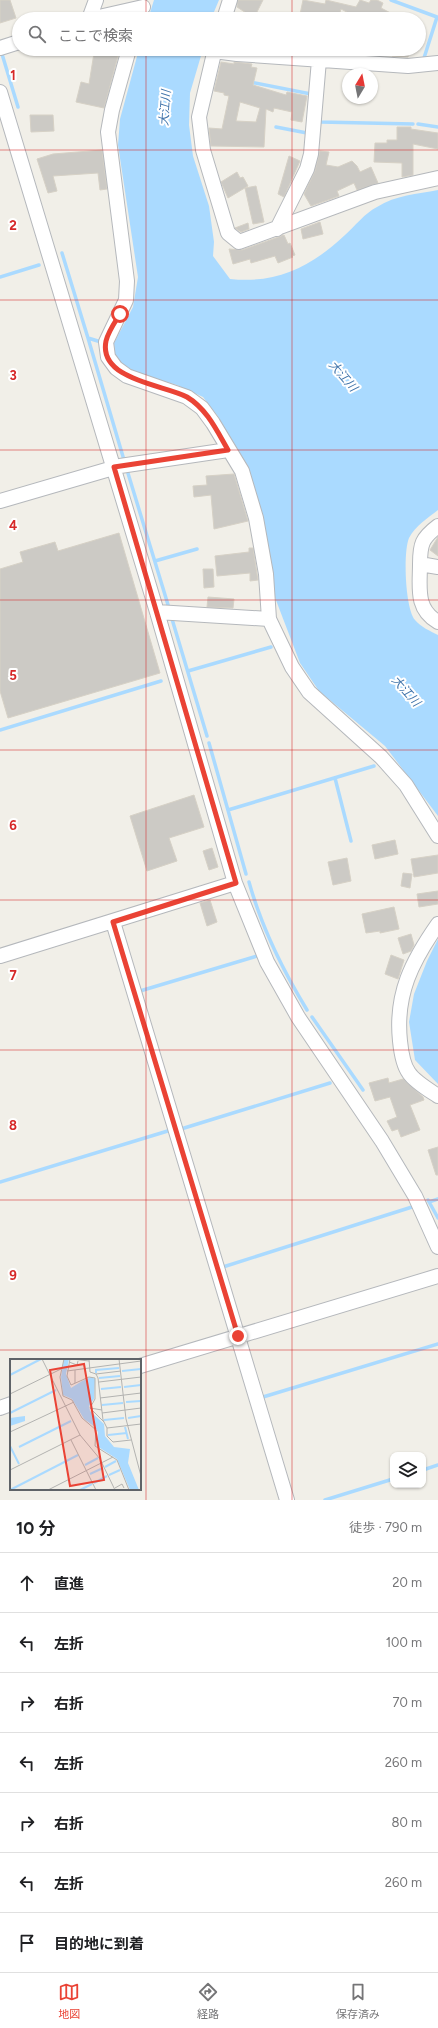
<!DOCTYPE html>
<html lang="ja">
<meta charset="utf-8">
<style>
:root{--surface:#fff;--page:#f2f2f2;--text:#202124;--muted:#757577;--line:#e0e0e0;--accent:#ea4335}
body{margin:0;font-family:Figtree,"Noto Sans JP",sans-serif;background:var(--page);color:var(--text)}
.controls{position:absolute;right:12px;bottom:12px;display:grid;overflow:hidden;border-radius:8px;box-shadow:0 1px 3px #0004}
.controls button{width:36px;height:36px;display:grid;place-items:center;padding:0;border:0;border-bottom:1px solid var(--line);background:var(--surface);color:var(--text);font:20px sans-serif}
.compass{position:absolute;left:342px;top:68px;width:36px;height:36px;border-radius:50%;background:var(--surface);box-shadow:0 1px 3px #0004;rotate:10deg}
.stop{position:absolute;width:12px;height:12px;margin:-9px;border:3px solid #ea4335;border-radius:50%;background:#fff}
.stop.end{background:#ea4335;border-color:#fff;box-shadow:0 1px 4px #0008}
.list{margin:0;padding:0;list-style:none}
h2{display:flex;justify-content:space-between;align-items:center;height:52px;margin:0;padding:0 16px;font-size:17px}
h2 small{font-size:13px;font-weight:400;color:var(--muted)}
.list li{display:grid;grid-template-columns:26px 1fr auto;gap:12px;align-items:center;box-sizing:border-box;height:60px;padding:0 16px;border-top:1px solid var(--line)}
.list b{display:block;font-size:15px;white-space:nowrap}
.list em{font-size:13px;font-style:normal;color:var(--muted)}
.icon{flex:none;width:22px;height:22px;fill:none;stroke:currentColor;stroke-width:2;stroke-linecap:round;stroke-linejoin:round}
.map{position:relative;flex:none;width:438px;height:1500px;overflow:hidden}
.search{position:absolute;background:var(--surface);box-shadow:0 1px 3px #0004;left:12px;right:12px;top:12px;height:44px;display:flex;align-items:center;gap:10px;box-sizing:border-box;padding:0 14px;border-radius:22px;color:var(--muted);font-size:15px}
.sheet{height:472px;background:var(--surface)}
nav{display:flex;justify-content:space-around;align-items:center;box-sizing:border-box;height:56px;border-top:1px solid var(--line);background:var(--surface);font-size:11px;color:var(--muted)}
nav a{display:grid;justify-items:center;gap:2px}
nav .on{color:var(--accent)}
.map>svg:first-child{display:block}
</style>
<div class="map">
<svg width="438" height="1500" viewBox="0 0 438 1500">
<rect width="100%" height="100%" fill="#f1efe8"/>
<path fill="#aadaff" d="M154,0H219L211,19H148Z
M139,49H203L190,93L189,125L193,156L209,206L214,242L213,256L230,279C277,284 311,267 345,235C355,226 365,213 377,207C396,195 417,194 438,190V510C428,518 415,526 409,538C403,552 405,608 415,620C421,627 430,631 438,635V816L385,746L319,691L300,663L274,595L261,511L248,466L217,415L203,397L177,385L137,373L115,359L114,343L133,307L138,277L118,145L120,119Z
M438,939V1084L415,1060L409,1022L414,994L427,961Z"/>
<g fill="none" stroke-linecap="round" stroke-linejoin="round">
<path stroke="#aadaff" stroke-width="3.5" d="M391,0L437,17L424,58H427
M2,54L18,107
M250,82L311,94
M320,118V122L413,124
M418,124L438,127
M276,127L307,133
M62,253L88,338L101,342
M0,277L39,265
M88,338L124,460
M127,470L169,608
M155,561L197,549
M172,619L207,736
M188,671L271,647
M0,730L161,681
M209,743L246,874
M335,778L351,841
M228,810L374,766
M249,882C262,929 282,969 307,1010
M140,991L257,956
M312,1017L363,1090
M181,1129L330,1083
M0,1182L171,1130
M428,1200L438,1218
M429,1202L438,1199
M223,1267L412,1207
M263,1397L438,1344
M423,1470L438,1465
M325,1500L393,1479"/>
</g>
<path fill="#cccac5" stroke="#d6d1c6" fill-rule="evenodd" d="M0,0H10L16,18L0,23Z
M238,0H263L254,18L237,7Z
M303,0L325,4L326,0L356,7L360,0L369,3L371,0H377L383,3L381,8L402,19H360L341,9L338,19H299Z
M394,49H410L408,57L392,56Z
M94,53L118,56L104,108L76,102L81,82L89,84Z
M221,62L234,64V62L252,64L251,67L257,68L253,85L286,95L287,92L307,96L302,122L291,120L292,112L274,108L273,112L266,109L264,147L211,146L209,128L222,129L229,96L224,95V93L214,91ZM240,102L260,108L256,122L236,121Z
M30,115H53L54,131L31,132Z
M397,127H411V129L438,133V149L413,144V175L402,177V163L374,162L375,143H387V140H397Z
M102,150L107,189L100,190L98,173L53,176L57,191L48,193L37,159L53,154Z
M320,151L329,152L326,165L338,167L352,161L357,166L360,172L371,167L378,183L357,190L354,183L337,191L339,196L311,206L304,194L315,171Z
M289,156L300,161L284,197L278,194Z
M237,172L240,178L243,177L248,186L228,198L221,182Z
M256,186L264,222L253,224L245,188Z
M320,222L323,234L303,239L301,229Z
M248,223L249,229L241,232L235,228Z
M284,235L288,244L290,243L295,255L292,256L293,257L278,263L275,256L251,263L250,259L233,264L229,249L242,250Z
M234,474L248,521L214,529L211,495L194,497L193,486L207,485L206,476Z
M119,533L160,673L8,718L0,691V569L23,562L20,552L55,542L58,551Z
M438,537V556L430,550Z
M249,548H253L258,580L250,581V573L217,576L215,556L249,552Z
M203,569H213L214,587L204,588Z
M208,597L234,599L233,608L207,607Z
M194,795L204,827L169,838L177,861L147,871L130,816Z
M395,840L398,854L375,859L372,845Z
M212,848L218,867L209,870L203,851Z
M438,855V873L414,877L411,859Z
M347,858L351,881L333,885L328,862Z
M403,873L412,874L410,888L401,886Z
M438,891V904L419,907L417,894Z
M210,900L217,922L207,926L200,903Z
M394,907L399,929L380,933V931L366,933L362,914Z
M411,934L414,945L411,951L403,954L398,938Z
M391,955L404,960L398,979L385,974Z
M388,1078L389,1083L403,1079L423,1097L424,1100L410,1105L420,1130L401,1137L398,1129L392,1131L387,1121L397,1117L390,1097L375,1101L369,1083Z
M438,1147V1175H436L428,1150Z"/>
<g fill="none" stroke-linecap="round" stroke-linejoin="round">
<g stroke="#b5b8bc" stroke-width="16">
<path id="minor" d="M89,19L96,0
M90,19L143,7
M224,19L230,0
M0,48L19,42
M129,49L112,110L108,132L127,281L126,300L106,342L108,357L116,368L127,376L187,397L202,408L213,423L242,471L256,518L266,574L269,619L292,667L309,692L381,757L406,785L438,836
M215,49L199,117L203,150L228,233L239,242L375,192L438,178
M214,51L237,54L408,66L438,63
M0,92L157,612L235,883L267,962L298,1017L382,1141L415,1196L438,1247
M277,229L307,169L311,154L319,60
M0,501L120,466L228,450
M438,526C422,538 420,544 420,564L438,567
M420,564C420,587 415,609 438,622
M157,612L269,619
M113,922L287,1500
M438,924C412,961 395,994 400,1041C401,1051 403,1065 409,1073C415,1082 429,1090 438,1096
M0,956L235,883
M140,1366L438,1276
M0,1408L11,1404"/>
</g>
<use href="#minor" stroke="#fff" stroke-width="14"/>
</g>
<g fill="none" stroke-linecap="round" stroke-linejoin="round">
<path stroke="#ea4335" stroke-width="5" d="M120,314C115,322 108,332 106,341C98,380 165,385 187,397C207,409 217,431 228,450L114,467L236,883L113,922L238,1336"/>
</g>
<path fill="none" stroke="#d62828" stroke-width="1" stroke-opacity="0.55" d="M146,0V19M292,0V19M146,49V1500M292,49V1500M0,150H438M0,300H438M0,450H438M0,600H438M0,750H438M0,900H438M0,1050H438M0,1200H438M0,1350H438"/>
<g text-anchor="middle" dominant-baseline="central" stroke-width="4" stroke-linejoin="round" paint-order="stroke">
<g font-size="12" font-style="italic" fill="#4174aa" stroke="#fff">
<text transform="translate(165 108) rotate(-86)">大江川</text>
<text transform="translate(343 376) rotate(49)">大江川</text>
<text transform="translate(406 691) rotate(48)">大江川</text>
</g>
</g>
<g transform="translate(10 1359)">
<rect width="131" height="131" fill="#f1efe8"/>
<path d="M54,0H59L56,15L61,29L72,22L81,18L85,20L84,40L79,47L80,52L94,65L95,77L104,88L120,90L118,104L129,131H120L107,100L87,87L88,73L85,68L74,60L62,40L53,36L51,18ZM15,57V62L0,67V59Z" fill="#aadaff"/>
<path fill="none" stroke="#aadaff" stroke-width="2" d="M112,12L131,10M86,14V11L109,9M0,16L31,0M89,19L110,17M114,28L131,26M91,30L111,28M116,43L131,42M92,46L113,44M0,54L46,31M118,59L131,57M94,61L114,59M115,68L118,80M98,76L117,74M0,87L9,105M9,88L61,62M75,106L88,99M95,108L106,102M80,115L93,109M99,116L110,111M84,124L97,117M0,131L68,96M70,131L82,125"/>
<path fill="none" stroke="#b3b3b1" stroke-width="1" d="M32,0L70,76L90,100L105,131M54,0L50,18L53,37L62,41L72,59L86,71L85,87L107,101L119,131M60,0L57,17L61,26L79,18L85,19V40L80,49L92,51M62,0L79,2M79,0L80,13L86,15L88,19L93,61L97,69L131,65M109,0L116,60L131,117M59,3L67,6L68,2M57,12L131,2M86,15L111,12M89,23L131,18M65,24V11M0,35L51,10M90,39L131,34M80,49L94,63M92,54L131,49M97,69V77L103,83L121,81M0,73L64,43M61,81L86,131M0,111L70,76M105,129L112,125L114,129M38,131L103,98"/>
<path fill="#ea4335" fill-opacity="0.15" stroke="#ea4335" stroke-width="2" d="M74,5L94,121L60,127L40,11Z"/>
<rect width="131" height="131" fill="none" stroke="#5f6368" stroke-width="2"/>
</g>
<g font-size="13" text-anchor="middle" font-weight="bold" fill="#d62828" stroke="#fff" stroke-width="4" stroke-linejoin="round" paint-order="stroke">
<text x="13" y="80">1</text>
<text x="13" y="230">2</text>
<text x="13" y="380">3</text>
<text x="13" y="530">4</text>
<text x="13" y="680">5</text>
<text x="13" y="830">6</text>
<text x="13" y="980">7</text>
<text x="13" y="1130">8</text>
<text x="13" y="1280">9</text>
</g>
</svg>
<div class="controls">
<button><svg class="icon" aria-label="layers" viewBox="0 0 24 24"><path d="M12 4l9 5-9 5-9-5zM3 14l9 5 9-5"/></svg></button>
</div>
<svg class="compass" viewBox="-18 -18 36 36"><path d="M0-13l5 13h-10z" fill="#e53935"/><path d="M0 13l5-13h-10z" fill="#757577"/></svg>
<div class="stop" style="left:120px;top:314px"></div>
<div class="stop end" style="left:238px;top:1336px"></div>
<div class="search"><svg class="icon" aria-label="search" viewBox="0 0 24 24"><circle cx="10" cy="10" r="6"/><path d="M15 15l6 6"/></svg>ここで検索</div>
</div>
<section class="sheet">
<h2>10 分<small>徒歩 · 790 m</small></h2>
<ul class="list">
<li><svg class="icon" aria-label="ahead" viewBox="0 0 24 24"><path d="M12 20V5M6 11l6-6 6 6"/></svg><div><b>直進</b></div><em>20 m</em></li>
<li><svg class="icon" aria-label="left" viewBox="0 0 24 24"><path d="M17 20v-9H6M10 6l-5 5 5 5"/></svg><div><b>左折</b></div><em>100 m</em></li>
<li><svg class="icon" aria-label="right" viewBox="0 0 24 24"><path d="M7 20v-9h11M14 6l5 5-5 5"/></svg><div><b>右折</b></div><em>70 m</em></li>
<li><svg class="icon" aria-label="left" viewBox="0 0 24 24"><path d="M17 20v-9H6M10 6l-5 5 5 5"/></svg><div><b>左折</b></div><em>260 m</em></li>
<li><svg class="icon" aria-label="right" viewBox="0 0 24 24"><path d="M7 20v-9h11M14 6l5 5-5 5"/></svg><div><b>右折</b></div><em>80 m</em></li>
<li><svg class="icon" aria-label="left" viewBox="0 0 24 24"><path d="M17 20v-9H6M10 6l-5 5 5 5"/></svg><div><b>左折</b></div><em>260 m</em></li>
<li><svg class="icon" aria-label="arrive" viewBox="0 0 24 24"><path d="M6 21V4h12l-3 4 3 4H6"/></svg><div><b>目的地に到着</b></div></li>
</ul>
</section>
<nav>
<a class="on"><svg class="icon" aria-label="map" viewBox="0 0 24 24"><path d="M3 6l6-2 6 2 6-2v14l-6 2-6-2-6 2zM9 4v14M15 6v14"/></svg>地図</a>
<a><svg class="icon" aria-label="directions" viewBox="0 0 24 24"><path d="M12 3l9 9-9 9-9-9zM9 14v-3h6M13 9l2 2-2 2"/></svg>経路</a>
<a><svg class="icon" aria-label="saved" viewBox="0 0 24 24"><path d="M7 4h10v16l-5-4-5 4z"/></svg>保存済み</a>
</nav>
